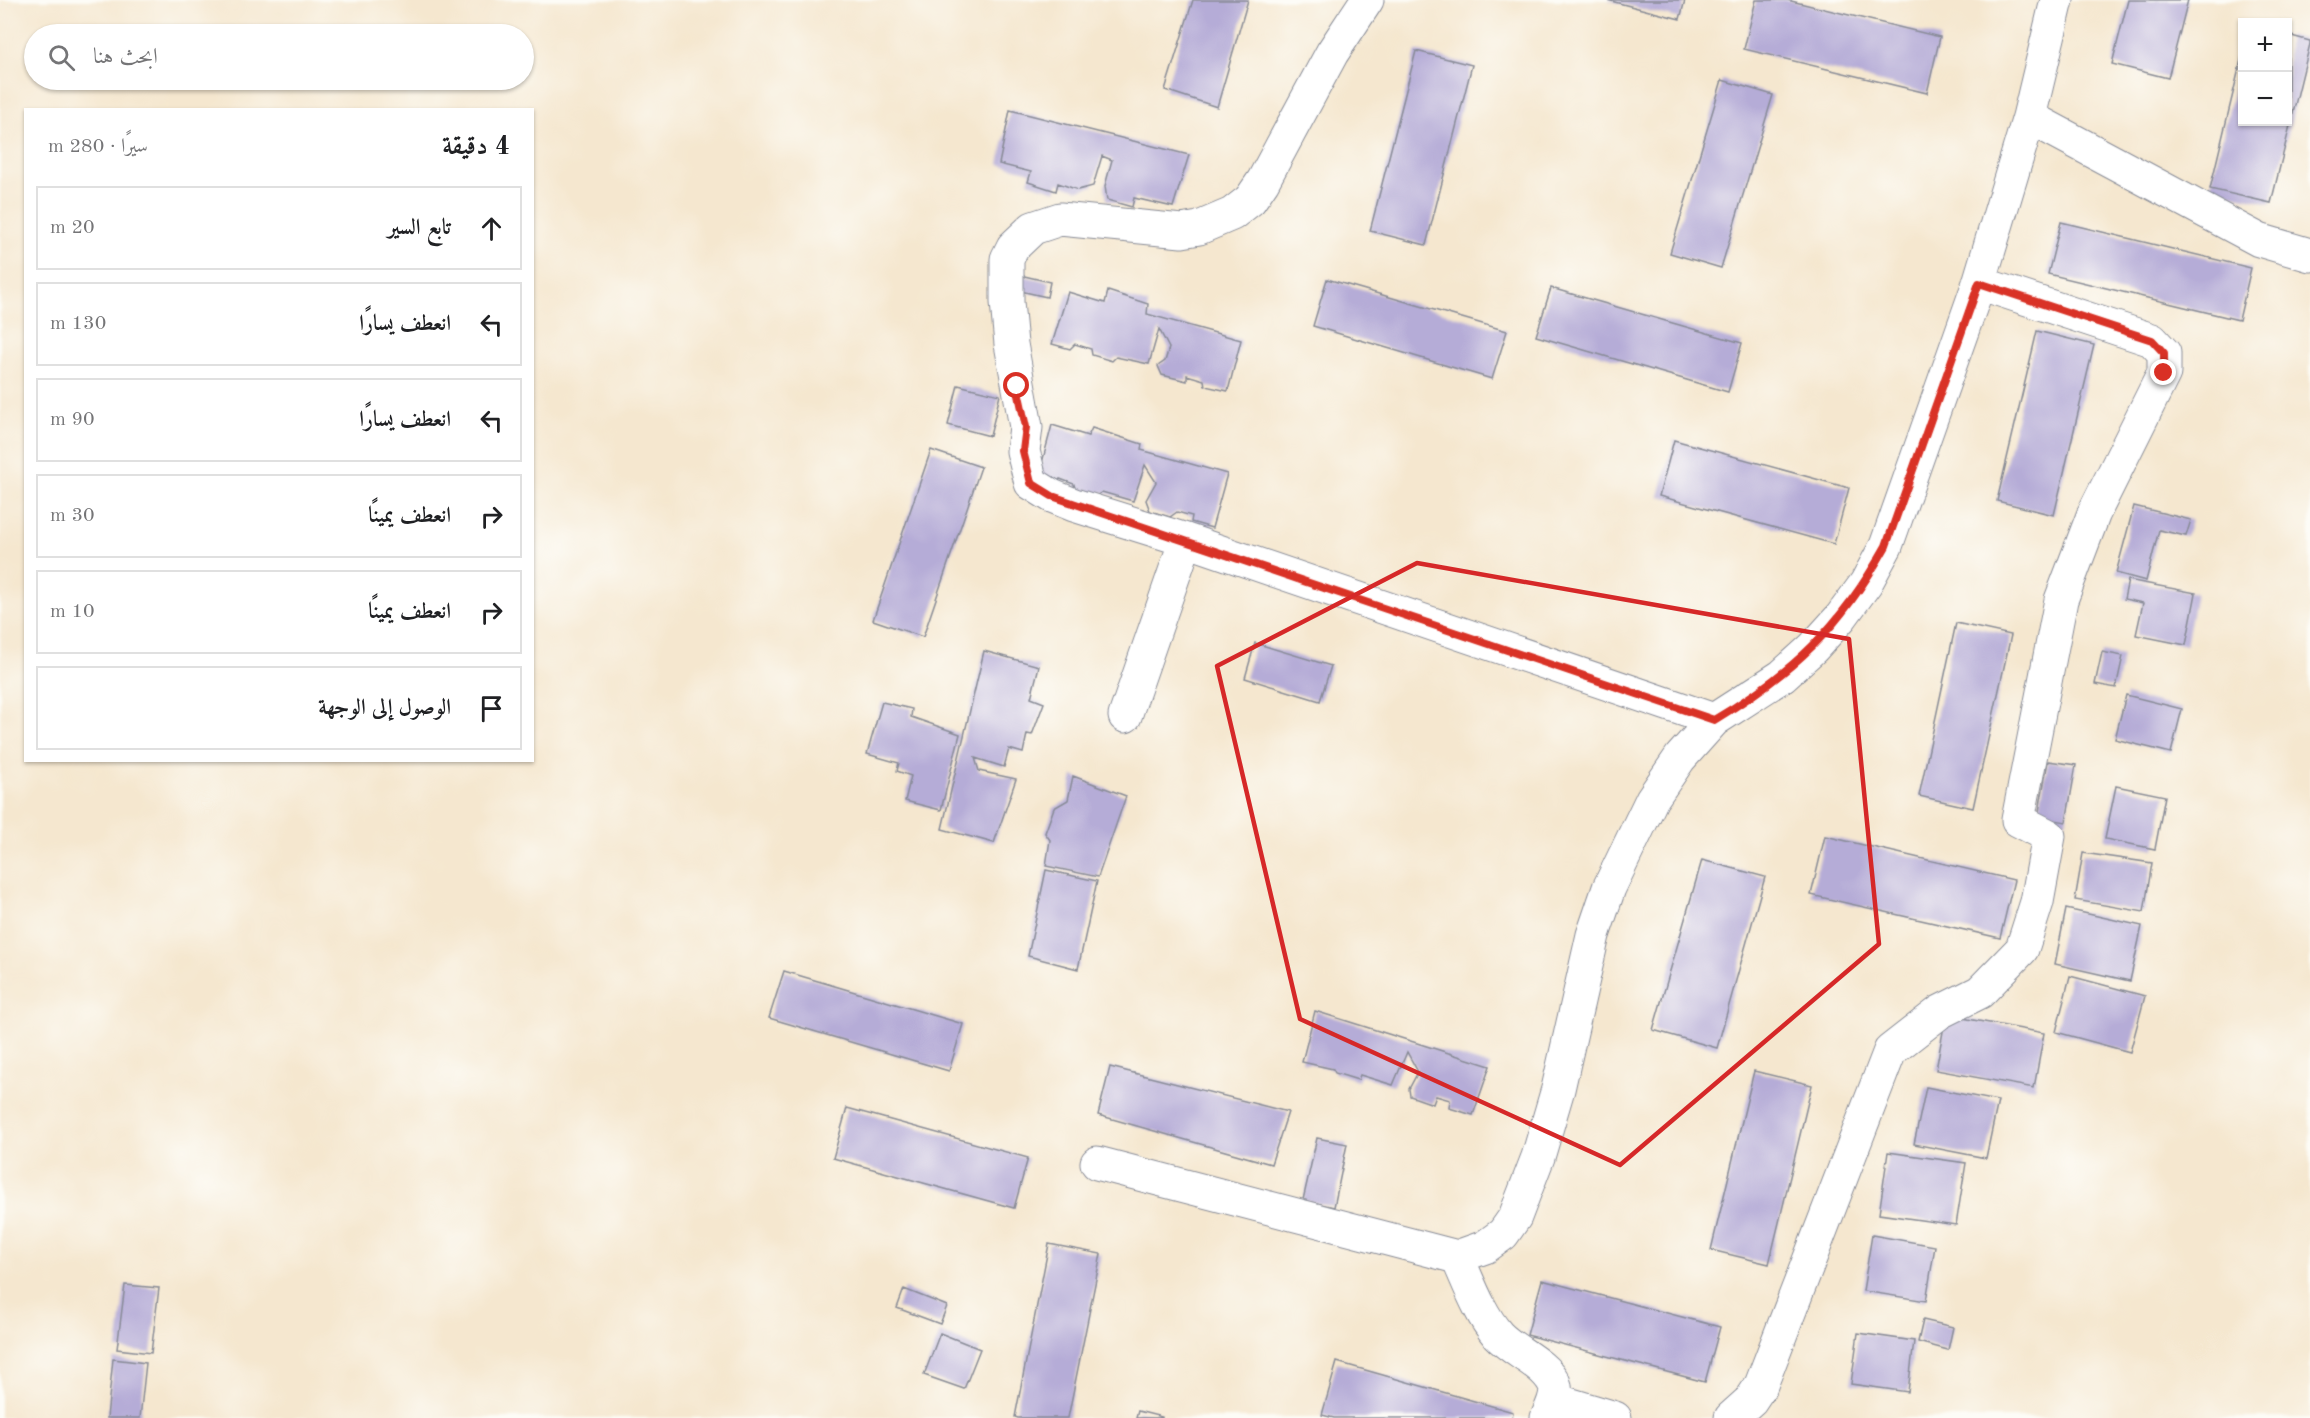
<!DOCTYPE html>
<html lang="ar">
<meta charset="utf-8">
<style>
:root{--surface:#fff;--page:#f6f6f6;--text:#202124;--muted:#757577;--line:#e0e0e0}
body{margin:0;font-family:"Old Standard TT",Amiri,serif;background:var(--page);color:var(--text);direction:rtl}
.controls{position:absolute;right:18px;top:18px;display:grid;overflow:hidden;border-radius:0px;box-shadow:0 2px 4px #0004}
.controls button{width:54px;height:54px;display:grid;place-items:center;padding:0;border:0;border-bottom:2px solid var(--line);background:var(--surface);color:var(--text);font:30px sans-serif}
.stop{position:absolute;width:18px;height:18px;margin:-14px;border:4px solid #d93025;border-radius:50%;background:#fff}
.stop.end{background:#d93025;border-color:#fff;box-shadow:0 2px 6px #0008}
.list{margin:0;padding:0;list-style:none}
h2{display:flex;justify-content:space-between;align-items:center;height:78px;margin:0;padding:0 24px;font-size:26px}
h2 small{font-size:20px;font-weight:400;color:var(--muted)}
.list li{display:grid;grid-template-columns:39px 1fr auto;gap:18px;align-items:center;box-sizing:border-box;height:84px;margin:0 12px 12px;padding:0 12px;border:2px solid var(--line);border-radius:0px}
.list b{display:block;font-size:22px;white-space:nowrap}
.list em{font-size:20px;font-style:normal;color:var(--muted)}
.icon{flex:none;width:33px;height:33px;fill:none;stroke:currentColor;stroke-width:2;stroke-linecap:round;stroke-linejoin:round}
.map{position:relative;flex:none;width:2310px;height:1418px;overflow:hidden;direction:ltr}
.search{position:absolute;background:var(--surface);box-shadow:0 2px 4px #0004;left:24px;top:24px;width:510px;height:66px;display:flex;align-items:center;gap:15px;box-sizing:border-box;padding:0 21px;border-radius:33px;color:var(--muted);font-size:22px}
.panel{position:absolute;background:var(--surface);box-shadow:0 2px 4px #0004;left:24px;top:108px;width:510px;height:654px;border-radius:0px;direction:rtl}
.map>svg:first-child{display:block}
</style>
<div class="map">
<svg width="2310" height="1418" viewBox="0 0 2310 1418">
<rect width="100%" height="100%" fill="#fdfcf7"/>
<filter id="ink" filterUnits="userSpaceOnUse"><feTurbulence type="fractalNoise" baseFrequency=".0167" numOctaves="2"/><feDisplacementMap in="SourceGraphic" scale="12" xChannelSelector="R" yChannelSelector="G"/><feConvolveMatrix kernelMatrix="1 2 1 2 8 2 1 2 1" color-interpolation-filters="sRGB"/></filter>
<filter id="wash" filterUnits="userSpaceOnUse"><feTurbulence type="fractalNoise" baseFrequency=".008" numOctaves="4" result="noise"/><feDisplacementMap in="SourceGraphic" scale="24" xChannelSelector="R" yChannelSelector="G"/><feGaussianBlur stdDeviation="1.35" result="paint"/><feColorMatrix in="noise" values="0 0 0 0 0 0 0 0 0 0 0 0 0 0 0 0 0 1.4 0 .05"/><feComposite in="paint" operator="in"/></filter>
<g filter="url(#wash)">
<rect width="100%" height="100%" fill="#f5e7cf"/>
<g id="blocks">
<path fill="#b5acd7" d="M1193,0H1248L1217,107L1165,90Z
M1607,0H1685L1680,19Z
M1756,0H1787L1940,37L1927,93L1744,49Z
M2128,0H2188L2168,78L2112,64Z
M2288,35L2310,41V44L2271,203L2210,189L2242,56V122H2288Z
M1416,51L1472,65L1426,245L1370,231Z
M1722,80L1773,95L1721,268L1670,253Z
M1010,110L1189,155L1173,207L1134,198L1132,207L1107,200L1105,186L1112,160L1102,156L1093,186L1078,190L1058,183L1056,191L1028,182L1031,172L999,164Z
M2061,222L2251,268L2239,320L2048,274Z
M1020,275L1050,282L1047,297L1016,290Z
M1327,279L1507,331L1492,379L1313,326Z
M1551,288L1742,343L1728,392L1536,336Z
M1108,291L1148,304L1147,314L1241,340L1228,391L1205,386L1204,380L1187,375V381L1162,375L1158,366L1165,361L1169,348L1159,329L1149,364L1116,357L1112,361L1092,355L1091,349L1075,344L1070,349L1052,344L1068,292L1105,303Z
M2037,331L2094,345L2054,515L1997,501Z
M958,385L1000,395L990,436L948,425Z
M1052,425L1088,436L1092,428L1142,444L1141,450L1227,474L1212,528L1191,522L1192,516L1177,512L1170,517L1150,511L1146,500L1156,482L1145,465L1133,501L1102,492L1096,496L1075,489L1074,484L1060,479L1056,484L1038,478Z
M1674,440L1849,488L1834,544L1659,496Z
M931,450L981,467L923,637L873,620Z
M2134,506L2191,520L2186,536L2159,530L2146,581L2116,573Z
M2128,580L2196,593L2186,645L2136,635L2143,603L2124,599Z
M1956,623L2011,635L1973,808L1919,796Z
M1255,643L1331,666L1320,701L1245,678Z
M984,651L1039,666L1031,698L1044,703L1032,735L1027,734L1023,753L1009,749L1004,767L975,758L979,771L1016,779L994,843L942,829Z
M2102,652L2123,656L2116,688L2095,684Z
M2126,695L2182,709L2171,753L2115,739Z
M882,702L912,709L911,717L960,734L941,810L905,801L911,776L897,771L899,763L867,754Z
M2048,761L2076,765L2066,822L2038,817Z
M1073,776L1126,796L1098,877L1046,866L1050,840L1045,833L1054,808L1068,800Z
M2116,786L2165,796L2155,849L2105,839Z
M1825,836L2014,880L2000,938L1811,895Z
M2083,853L2152,863L2144,912L2075,900Z
M1702,860L1765,877L1717,1048L1653,1030Z
M1046,870L1097,881L1078,969L1028,956Z
M2066,909L2142,926L2130,981L2055,964Z
M784,971L963,1024L949,1071L769,1018Z
M2070,976L2145,996L2130,1052L2056,1032Z
M1315,1011L1490,1066L1473,1115L1449,1108L1450,1100L1436,1096L1433,1104L1410,1096L1409,1089L1418,1072L1407,1052L1393,1085L1360,1075L1358,1080L1335,1073L1333,1069L1302,1062Z
M1946,1015L2044,1033L2034,1088L1936,1070Z
M1110,1067L1288,1112L1271,1164L1098,1115Z
M1754,1071L1812,1085L1769,1264L1711,1250Z
M1926,1087L1998,1101L1986,1158L1914,1144Z
M847,1108L1028,1158L1014,1208L833,1158Z
M1317,1138L1347,1144L1334,1207L1303,1200Z
M1888,1152L1966,1163L1956,1225L1879,1214Z
M1872,1235L1935,1246L1926,1301L1863,1291Z
M1049,1244L1101,1254L1068,1418H1018L1015,1417Z
M1542,1280L1720,1327L1705,1382L1527,1335Z
M125,1285L159,1288L151,1353L117,1349Z
M904,1289L947,1306L940,1324L897,1308Z
M1923,1320L1953,1327L1948,1350L1918,1342Z
M940,1333L980,1349L964,1389L924,1375Z
M1858,1333L1914,1341L1908,1392L1851,1384Z
M113,1359L146,1363L140,1418H107Z
M1337,1362L1513,1412L1512,1418H1334L1322,1415Z
M1138,1411L1162,1417V1418H1136Z"/>
</g>
</g>
<g filter="url(#ink)">
<use href="#blocks" fill-opacity="0" stroke="#888b96" stroke-width="1.5"/>
<g fill="none" stroke-linecap="round" stroke-linejoin="round">
<g stroke="#888b96" stroke-width="35">
<path id="minor" d="M1367,0L1332,53L1263,181L1250,200L1232,214L1199,228L1182,231L1060,219L1033,228L1013,247L1007,259V302L1011,344L1026,427L1023,451L1031,483L1052,496L1074,505L1186,540L1714,720
M2029,117L2259,240L2310,255
M1125,716L1186,540
M1097,1163L1457,1257L1485,1247L1503,1234L1515,1217L1538,1157L1558,1089L1593,935L1609,888L1652,799L1680,758L1714,720L1782,676L1813,648L1841,617L1866,583L1886,546L1979,283L2029,117L2057,0
M1457,1257C1469,1283 1479,1313 1498,1335C1514,1352 1543,1362 1554,1383C1559,1394 1551,1408 1547,1418
M1555,1400L1615,1418
M1731,1418L1751,1400L1761,1385L1890,1051L1940,1012L1980,992L2022,949L2037,902L2049,836L2018,820L2061,600L2094,513L2164,373V353L2152,340L1979,283"/>
</g>
<use href="#minor" stroke="#fff" stroke-width="33"/>
</g>
</g>
<g fill="none" stroke-linecap="round" stroke-linejoin="round" filter="url(#ink)">
<path stroke="#d93025" stroke-width="8" d="M1017,386L1026,427L1023,451L1031,483L1052,496L1714,720C1794,672 1840,628 1886,546L1979,283L2152,340L2164,353V373"/>
</g>
<path fill="none" stroke="#d62828" stroke-width="4.5" stroke-linejoin="round" d="M1417,563L1849,639L1879,944L1620,1165L1300,1019L1217,666Z"/>
</svg>
<div class="controls">
<button>+</button>
<button>−</button>
</div>
<div class="stop" style="left:1017px;top:386px"></div>
<div class="stop end" style="left:2164px;top:373px"></div>
<div class="search"><svg class="icon" aria-label="search" viewBox="0 0 24 24"><circle cx="10" cy="10" r="6"/><path d="M15 15l6 6"/></svg>ابحث هنا</div>
<section class="panel">
<h2>4 دقيقة<small>سيرًا · 280 m</small></h2>
<ul class="list">
<li><svg class="icon" aria-label="ahead" viewBox="0 0 24 24"><path d="M12 20V5M6 11l6-6 6 6"/></svg><div><b>تابع السير</b></div><em>20 m</em></li>
<li><svg class="icon" aria-label="left" viewBox="0 0 24 24"><path d="M17 20v-9H6M10 6l-5 5 5 5"/></svg><div><b>انعطف يسارًا</b></div><em>130 m</em></li>
<li><svg class="icon" aria-label="left" viewBox="0 0 24 24"><path d="M17 20v-9H6M10 6l-5 5 5 5"/></svg><div><b>انعطف يسارًا</b></div><em>90 m</em></li>
<li><svg class="icon" aria-label="right" viewBox="0 0 24 24"><path d="M7 20v-9h11M14 6l5 5-5 5"/></svg><div><b>انعطف يمينًا</b></div><em>30 m</em></li>
<li><svg class="icon" aria-label="right" viewBox="0 0 24 24"><path d="M7 20v-9h11M14 6l5 5-5 5"/></svg><div><b>انعطف يمينًا</b></div><em>10 m</em></li>
<li><svg class="icon" aria-label="arrive" viewBox="0 0 24 24"><path d="M6 21V4h12l-3 4 3 4H6"/></svg><div><b>الوصول إلى الوجهة</b></div></li>
</ul>
</section>
</div>
